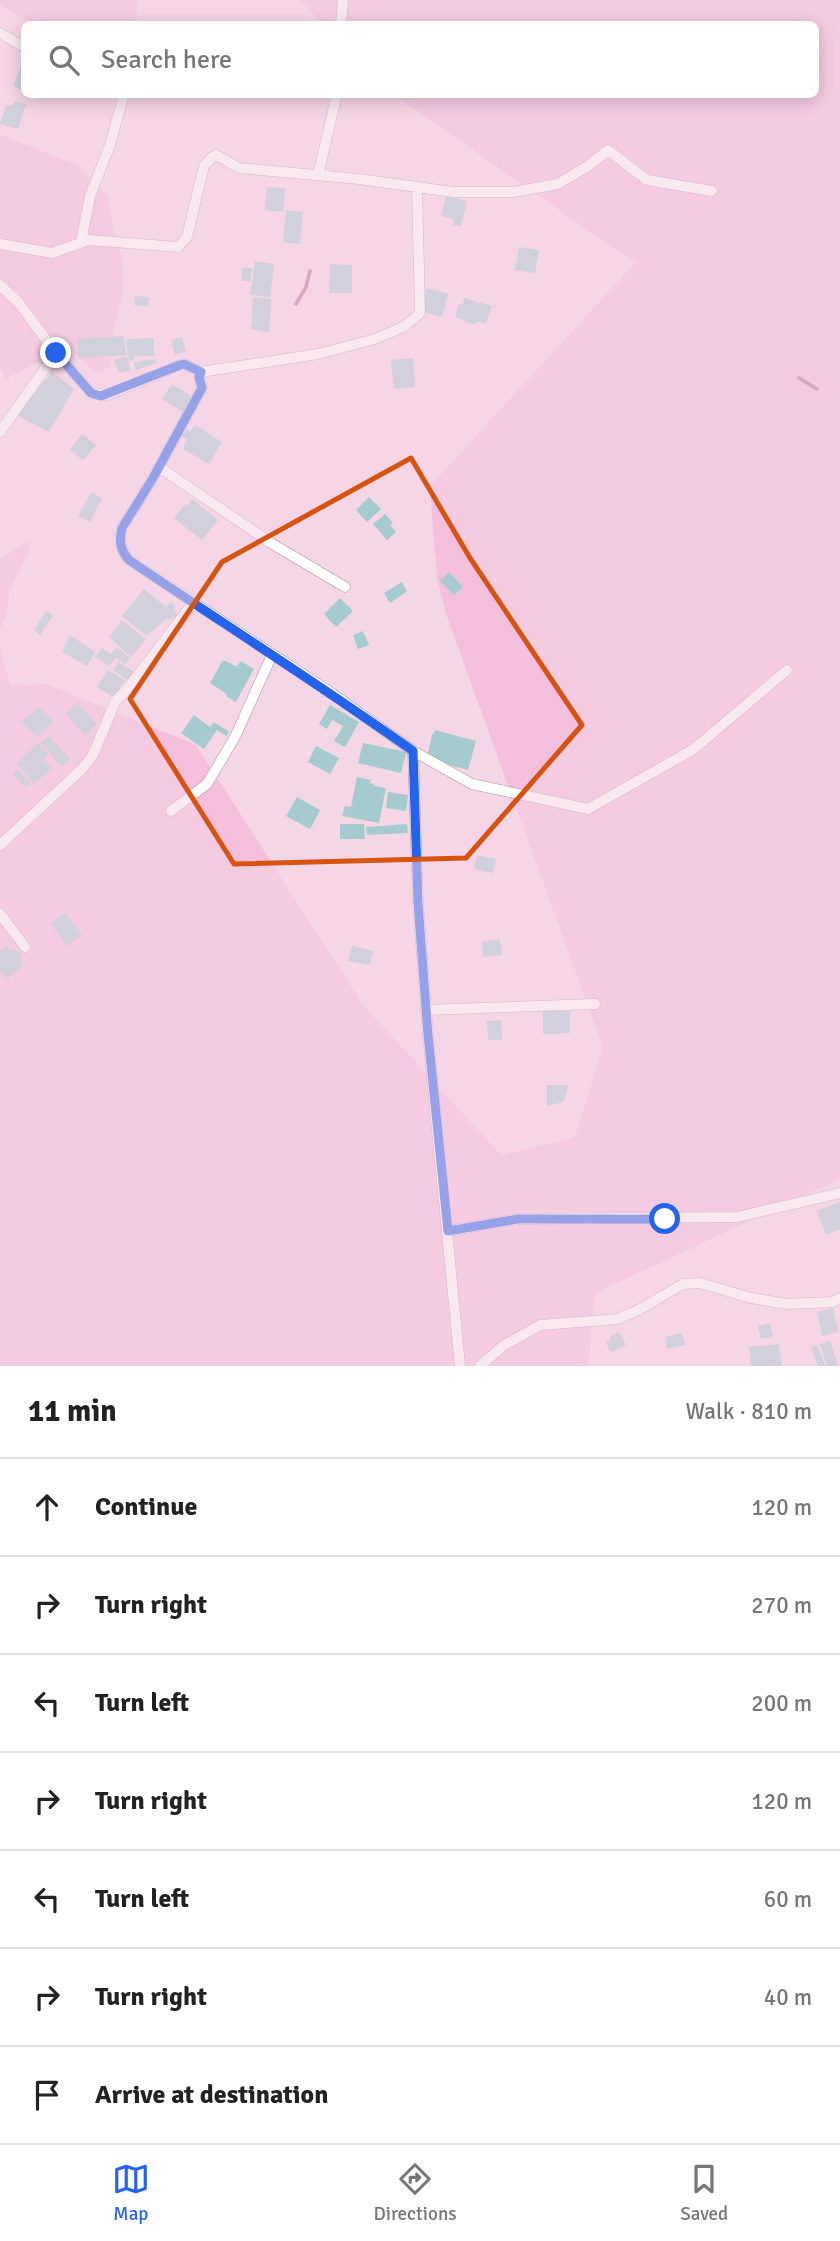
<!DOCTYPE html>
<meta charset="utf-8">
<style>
:root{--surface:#fff;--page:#f2f2f2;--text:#222;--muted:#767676;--line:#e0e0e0;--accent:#2563eb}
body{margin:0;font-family:Signika,sans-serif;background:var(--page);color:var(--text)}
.stop{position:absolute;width:21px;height:21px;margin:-16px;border:5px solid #2563eb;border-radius:50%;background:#fff}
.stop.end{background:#2563eb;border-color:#fff;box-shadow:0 2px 7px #0008}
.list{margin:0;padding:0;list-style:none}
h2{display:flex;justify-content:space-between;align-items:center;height:91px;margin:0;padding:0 28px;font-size:30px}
h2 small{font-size:23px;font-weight:400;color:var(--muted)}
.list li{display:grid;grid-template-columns:46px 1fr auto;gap:21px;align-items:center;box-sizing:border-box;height:98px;padding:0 28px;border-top:2px solid var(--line)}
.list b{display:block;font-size:26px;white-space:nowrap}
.list em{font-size:23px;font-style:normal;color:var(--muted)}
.icon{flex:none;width:38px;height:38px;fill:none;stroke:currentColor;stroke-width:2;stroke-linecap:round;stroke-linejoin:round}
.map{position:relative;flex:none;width:840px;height:1366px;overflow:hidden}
.search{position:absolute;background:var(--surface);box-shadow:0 4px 18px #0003;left:21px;right:21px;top:21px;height:77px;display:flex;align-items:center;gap:18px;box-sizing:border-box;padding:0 24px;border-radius:10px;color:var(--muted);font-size:26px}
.sheet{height:777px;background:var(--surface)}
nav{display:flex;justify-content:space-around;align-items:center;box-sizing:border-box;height:98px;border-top:2px solid var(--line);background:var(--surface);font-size:19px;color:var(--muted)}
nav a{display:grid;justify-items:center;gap:4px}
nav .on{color:var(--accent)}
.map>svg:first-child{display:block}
</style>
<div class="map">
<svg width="840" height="1366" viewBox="0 0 840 1366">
<rect width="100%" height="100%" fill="#f5d6e6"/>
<path fill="#f4bfdc" d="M0,0H137L136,24H33L0,5Z
M300,0H840V1179L595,1293L588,1366H0V648L10,685L47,684L196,745L363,1005L501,1155L574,1138L603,1048L446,614L437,578L430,486L635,263L394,95L816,94V24H323Z
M0,134L77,165L108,196L114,230L122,256L124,286L113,334L111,367L95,373L70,348L39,361L6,379L0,367Z
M29,541L30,550L9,592L7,615L0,629V559Z"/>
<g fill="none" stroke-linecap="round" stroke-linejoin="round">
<path stroke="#b66a96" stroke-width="3.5" d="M296,304L306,287L310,271
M799,378L817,389"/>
</g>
<path fill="#a5cad0" d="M24,59V91L13,86Z
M15,101L26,104L18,129L0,124L6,105L12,106Z
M267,187L285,188L283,212L265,210Z
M446,196L467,201L461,226L453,225L454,219L441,216Z
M286,210L303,212L300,244L283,242Z
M519,247L539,250L535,273L515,270Z
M255,261L274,264L270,297L250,295Z
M330,264L352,265V293H329Z
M242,268H252L251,281H242Z
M427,288L448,294L442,317L421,311Z
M135,296L149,297L148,306L134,305Z
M253,297L271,299L269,333L251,329Z
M464,298L492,306L486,324L477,321L476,325L455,317L459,304L463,305Z
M123,336L127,355L78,358L77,339Z
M182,337L186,351L175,355L171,340Z
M154,338V356H134V360L129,361L126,339Z
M127,357L131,371L119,373L114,360Z
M413,358L415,387L394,389L391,360Z
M147,359V361L155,359L157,363L136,370L134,363Z
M52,372L74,389L49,432L17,415Z
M172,384L193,397L183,412L162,399Z
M195,425L222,442L209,464L183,449L187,439L182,436L187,429L191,431Z
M82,434L96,445L83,461L70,449Z
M91,492L102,498L90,522L78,516Z
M369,497L381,509L367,522L356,510Z
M192,499L218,520L202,540L174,518L185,504L187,506Z
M385,514L393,523L390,525L396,532L387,540L373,524Z
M449,572L463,587L454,595L440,581Z
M402,582L407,591L390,603L384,593Z
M144,589L166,607L172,601L177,617L165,620L147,636L122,616Z
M340,598L353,611L336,627L324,614Z
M46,611L53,615L40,635L34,630Z
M122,620L146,639L131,657L109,637Z
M363,631L369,645L358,649L353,635Z
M70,635L95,652L87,666L62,652Z
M117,647L130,658L125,665L116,657L109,666L95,657L102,648L111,654Z
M223,660L242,669L237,666L241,661L254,669L236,702L226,696L227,694L210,683Z
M118,662L134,672L129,681L113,670Z
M108,670L125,680L113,697L97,687Z
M77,702L97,724L85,735L65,714Z
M330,705L359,722L345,747L334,741L343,726L332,720L327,729L319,724Z
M39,707L54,721L37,738L21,721Z
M194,715L210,727L214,722L229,732L226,736L217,730L204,749L181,733Z
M435,730L476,741L468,770L427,759L432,734H434Z
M49,736L70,759L62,767L41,743Z
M38,743L48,753L44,759L52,768L34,784L16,763Z
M363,743L406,752L401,773L358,763Z
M316,746L339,758L330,774L308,762Z
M17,770L31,783L26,787L13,774Z
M357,777L371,780L370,783L374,784V786L386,788L379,823L342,816L345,806L351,807Z
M388,792L408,795L406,811L386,808Z
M297,797L320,810L310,829L286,816Z
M340,824H364L365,839H340Z
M407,824L408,833L367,835L366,827Z
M477,855L496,859L493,873L474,869Z
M66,913L82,935L67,946L51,923Z
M500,939L502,955L483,957L482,942Z
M6,945L10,951L13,948L20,953L23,966L7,979L0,971V951Z
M352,946L373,951L370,965L348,961Z
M543,1011H570V1033L543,1034Z
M501,1020L502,1040H488L487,1021Z
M547,1085H569L563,1102L547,1106Z
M840,1202V1229L826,1235L817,1211Z
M833,1308L838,1332L822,1336L817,1312Z
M770,1323L773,1336L761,1339L758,1326Z
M619,1332L626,1345L611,1352L606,1343L611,1340L610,1337Z
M682,1333L685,1345L667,1349L665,1337Z
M830,1341L838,1365L834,1366H827L820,1344Z
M779,1344L782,1366H751L749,1347Z
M817,1345L825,1366H818L811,1347Z"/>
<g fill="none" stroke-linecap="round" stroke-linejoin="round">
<g stroke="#ae91a1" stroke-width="11">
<path id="street" d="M341,24L343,0
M0,33L24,47
M318,175L337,94
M81,242L90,196L110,145L124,94
M0,244L52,253L89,240L178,247L187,237L204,166L211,158L216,155L239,168L359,179L453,192H513L558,184L588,166L608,150L647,180L712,191
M0,285L19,303L56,353L91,393L107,395L180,365L184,364L201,372L318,354L375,339L405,326L420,313L417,187
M201,372L199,377L202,388L153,478L122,528C119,541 120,550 129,560L333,694L413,751L472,784L588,809L694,749L787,670
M0,432L56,353
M159,467L271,543L345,587
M413,751L418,903L428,1035L460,1366
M171,811L207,784L235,737L272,655
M0,845L82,769L93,755L115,702L128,688L193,603
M0,914L25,947
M426,1010L595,1004
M448,1231L518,1219L737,1217L840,1193
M480,1366L503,1346L540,1325L618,1319L642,1308L683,1284L700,1283L751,1298L787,1304L833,1302L840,1298"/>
</g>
<use href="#street" stroke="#fff" stroke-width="10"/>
</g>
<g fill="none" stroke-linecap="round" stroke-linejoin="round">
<path stroke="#2563eb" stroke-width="9" d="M56,353L91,393L101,396L180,365L184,364L201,372L199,377L202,388L153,478L122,528C119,541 120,550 129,560C224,624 320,685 413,751L418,903L428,1035L448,1231L518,1219H665"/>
</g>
<path d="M0 0H840V1366H0ZM411,458L470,558L582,725L466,858L234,864L130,699L222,562Z" fill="#f5d6e6" fill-opacity=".55" fill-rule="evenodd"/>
<path fill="none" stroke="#d65410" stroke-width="5" stroke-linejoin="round" d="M411,458L470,558L582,725L466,858L234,864L130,699L222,562Z"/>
</svg>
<div class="stop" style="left:665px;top:1219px"></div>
<div class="stop end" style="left:56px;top:353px"></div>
<div class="search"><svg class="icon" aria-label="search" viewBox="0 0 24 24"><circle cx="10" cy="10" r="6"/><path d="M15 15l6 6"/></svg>Search here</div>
</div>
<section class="sheet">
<h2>11 min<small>Walk · 810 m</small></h2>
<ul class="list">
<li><svg class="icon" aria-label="ahead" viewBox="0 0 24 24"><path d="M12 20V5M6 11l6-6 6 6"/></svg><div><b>Continue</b></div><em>120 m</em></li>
<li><svg class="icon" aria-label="right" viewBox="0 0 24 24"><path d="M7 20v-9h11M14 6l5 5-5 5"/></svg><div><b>Turn right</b></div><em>270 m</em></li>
<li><svg class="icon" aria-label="left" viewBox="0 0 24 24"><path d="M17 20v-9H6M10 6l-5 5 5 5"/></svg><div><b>Turn left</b></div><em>200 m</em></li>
<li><svg class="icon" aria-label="right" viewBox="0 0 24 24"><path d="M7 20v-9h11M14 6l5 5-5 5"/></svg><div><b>Turn right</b></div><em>120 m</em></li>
<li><svg class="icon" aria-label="left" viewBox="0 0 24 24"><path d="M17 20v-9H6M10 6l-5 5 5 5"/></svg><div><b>Turn left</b></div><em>60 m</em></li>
<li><svg class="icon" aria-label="right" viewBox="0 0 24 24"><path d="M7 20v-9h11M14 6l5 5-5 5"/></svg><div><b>Turn right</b></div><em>40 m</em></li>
<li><svg class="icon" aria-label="arrive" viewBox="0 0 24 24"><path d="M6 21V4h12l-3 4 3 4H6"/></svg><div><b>Arrive at destination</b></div></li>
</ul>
</section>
<nav>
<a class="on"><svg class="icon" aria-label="map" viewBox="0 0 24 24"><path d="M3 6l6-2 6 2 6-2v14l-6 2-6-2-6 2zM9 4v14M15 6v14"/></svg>Map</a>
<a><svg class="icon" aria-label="directions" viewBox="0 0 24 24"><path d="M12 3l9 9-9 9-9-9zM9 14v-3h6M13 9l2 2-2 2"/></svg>Directions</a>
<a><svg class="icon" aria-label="saved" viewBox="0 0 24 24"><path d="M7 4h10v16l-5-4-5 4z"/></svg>Saved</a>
</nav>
